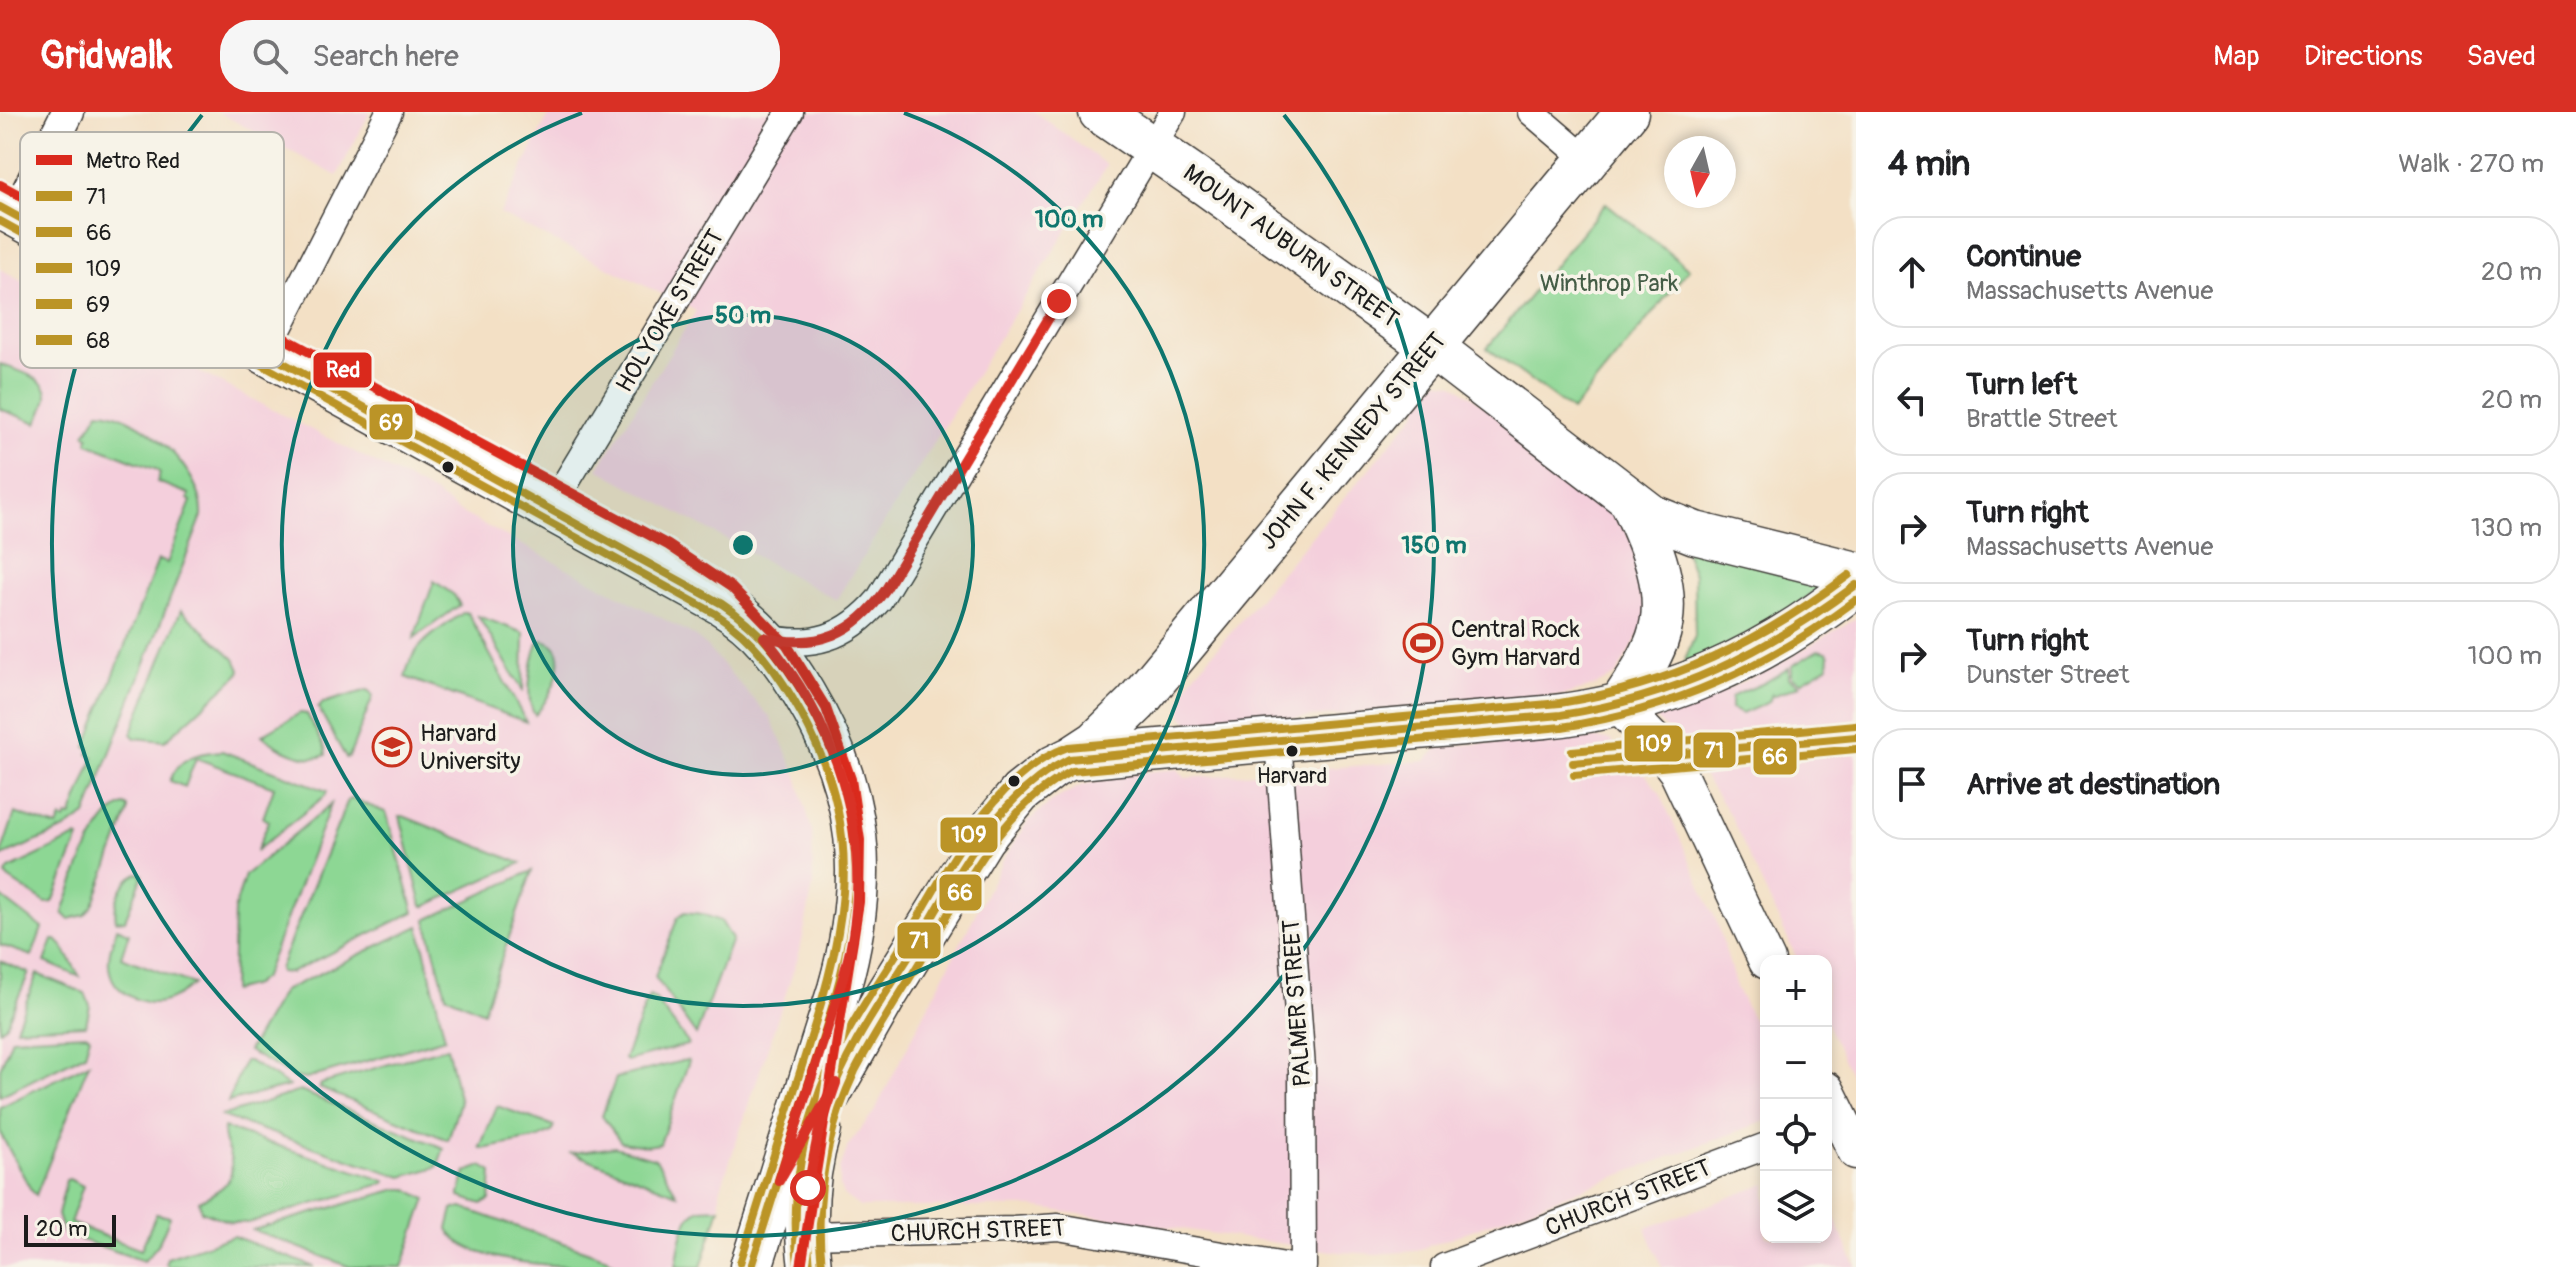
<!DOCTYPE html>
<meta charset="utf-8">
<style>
:root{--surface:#fff;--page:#f6f6f6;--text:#202124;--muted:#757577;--line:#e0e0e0;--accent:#d93025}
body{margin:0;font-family:Pangolin,sans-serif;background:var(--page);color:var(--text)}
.controls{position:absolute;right:24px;bottom:24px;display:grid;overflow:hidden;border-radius:16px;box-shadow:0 4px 12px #0003}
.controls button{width:72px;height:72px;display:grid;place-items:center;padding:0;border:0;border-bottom:2px solid var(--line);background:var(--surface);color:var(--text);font:40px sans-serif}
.compass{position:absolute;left:1664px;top:24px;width:72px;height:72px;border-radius:50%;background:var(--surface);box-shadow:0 4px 12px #0003;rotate:188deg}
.scale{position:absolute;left:24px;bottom:20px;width:92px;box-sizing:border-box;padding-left:8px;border:4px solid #1c1c1c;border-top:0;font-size:22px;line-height:28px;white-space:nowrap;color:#1c1c1c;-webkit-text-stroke:6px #f7f3e8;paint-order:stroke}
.stop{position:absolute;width:24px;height:24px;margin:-18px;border:6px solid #d93025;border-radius:50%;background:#fff}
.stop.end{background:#d93025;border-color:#fff;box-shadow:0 2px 8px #0008}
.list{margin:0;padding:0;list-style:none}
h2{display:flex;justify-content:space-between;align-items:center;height:104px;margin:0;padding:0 32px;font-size:34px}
h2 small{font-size:26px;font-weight:400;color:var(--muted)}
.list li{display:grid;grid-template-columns:52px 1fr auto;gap:24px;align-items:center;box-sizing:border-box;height:112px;margin:0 16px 16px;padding:0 16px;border:2px solid var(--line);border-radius:32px}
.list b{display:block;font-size:30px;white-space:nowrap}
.list p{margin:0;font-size:26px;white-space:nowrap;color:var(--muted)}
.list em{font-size:26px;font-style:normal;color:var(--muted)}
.icon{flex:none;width:44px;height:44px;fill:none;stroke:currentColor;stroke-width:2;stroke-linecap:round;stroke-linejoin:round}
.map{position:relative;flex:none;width:1856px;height:1155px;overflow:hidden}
header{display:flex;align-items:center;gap:48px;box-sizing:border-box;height:112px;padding:0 40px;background:var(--accent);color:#fff}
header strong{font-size:38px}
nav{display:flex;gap:44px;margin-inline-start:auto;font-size:28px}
.search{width:560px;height:72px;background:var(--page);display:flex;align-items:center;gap:20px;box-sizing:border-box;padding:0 28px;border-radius:32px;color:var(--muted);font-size:30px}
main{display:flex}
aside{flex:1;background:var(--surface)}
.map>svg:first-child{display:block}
</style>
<header>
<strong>Gridwalk</strong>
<div class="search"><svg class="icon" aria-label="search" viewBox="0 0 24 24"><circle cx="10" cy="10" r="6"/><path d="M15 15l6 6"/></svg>Search here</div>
<nav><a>Map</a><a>Directions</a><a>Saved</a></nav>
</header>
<main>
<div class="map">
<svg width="1856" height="1155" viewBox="0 0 1856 1155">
<rect width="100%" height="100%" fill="#f7f3e8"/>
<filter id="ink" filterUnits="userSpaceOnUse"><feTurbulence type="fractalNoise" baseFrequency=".0125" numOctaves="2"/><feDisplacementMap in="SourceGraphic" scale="16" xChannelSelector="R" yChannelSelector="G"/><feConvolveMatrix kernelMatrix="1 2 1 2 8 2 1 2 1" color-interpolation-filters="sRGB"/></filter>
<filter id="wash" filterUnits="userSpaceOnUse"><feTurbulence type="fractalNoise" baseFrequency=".006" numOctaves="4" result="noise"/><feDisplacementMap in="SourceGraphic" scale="32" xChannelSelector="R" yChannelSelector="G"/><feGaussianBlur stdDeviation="1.8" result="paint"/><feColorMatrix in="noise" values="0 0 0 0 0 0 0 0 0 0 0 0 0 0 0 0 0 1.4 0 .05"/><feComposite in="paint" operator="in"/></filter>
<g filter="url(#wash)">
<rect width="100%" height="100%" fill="#f3e0c5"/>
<path fill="#f4cfdc" d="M218,0H370L337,64Z
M550,0H1035L1107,53L836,488L598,357L696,199L500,102Z
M0,157L434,381L458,399L692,522L703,531L770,605L797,664L812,719L813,774L800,839L720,1079V1096L701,1155H0Z
M1438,269L1454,272L1540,334L1622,412L1640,443L1649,505L1616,563L1595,574L1565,583L1196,615L1183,605L1180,590L1191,567L1418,299L1419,284L1424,275Z
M1856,506V975L1826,910V849H1798L1730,703L1692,647L1655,605L1699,590L1770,557Z
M1567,624L1610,628L1641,657L1660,681L1718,813L1736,875L1766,933V1009L1415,1139L1377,1142L1339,1140L1032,1095H860L843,1083L840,1075V1058L848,1034L874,1000L1002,750L1028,709L1052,689L1082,673L1131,661L1178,657L1185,666L1425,649L1439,635Z
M1766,1072V1125H1826V1086L1856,1155H1662L1646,1116Z"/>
<path fill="#8dd794" stroke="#547a58" stroke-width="2" d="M1606,91L1689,157L1572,299L1487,236Z
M0,252C15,258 49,265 47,285C46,294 40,304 37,311L0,297Z
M99,299C140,300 205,359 202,404L86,703L63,718L0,745L15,701L57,715L61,706L65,708L67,704L71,705L94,645L88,642L90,637L86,635L158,448L167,451L191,389L188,387L189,382L157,370L160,361L155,357L87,331L89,324L85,322Z
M1684,436L1835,465L1776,509L1682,555L1695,524L1694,463Z
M434,469L454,483L460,493L414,526Z
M181,498L235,547L240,558L238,563L165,629L135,626L131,622Z
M464,500L468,501L526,610L405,565C413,530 437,520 464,500Z
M478,504L524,521L523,579Z
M543,528C577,536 550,587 535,603C524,588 531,549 538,531Z
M1818,538L1827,540L1829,544L1828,554L1801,570L1792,565V554Z
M1789,556V566L1800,573L1773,584L1772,582L1769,590L1742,602L1731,597V587L1733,584L1764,571Z
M368,578L373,584L349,645L346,646L318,595L323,591Z
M300,601L307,602L325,636L326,643C307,652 276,636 262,623Z
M222,639L327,679L325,684L257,738L269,709L263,706L274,675L196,646L185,675L170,669C179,644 198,641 222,639Z
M353,687L385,700L387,703L414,800L290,861L280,860L279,857L348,688Z
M331,692L264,865L254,873L232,879L234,798L245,763Z
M124,693L128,695V701L93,793L85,803L69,807L63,801L64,797C74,769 95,703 124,693Z
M400,704H403L521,751L424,795L422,794Z
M76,725L79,726L53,790L46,791L8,766L6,762L9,757Z
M532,759L483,900L446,883L426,808Z
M138,761L143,763L125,808L116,809C113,791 121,769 138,761Z
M0,784L42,816L32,844L0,833Z
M685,800L702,802L721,809L732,827L696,923L655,865L678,805Z
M419,814L445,926L306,967L294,965L248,939L283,879Z
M117,816L129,821L121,845L193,872C185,879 176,886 166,889C146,896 115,882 110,860C106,845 113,829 117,816Z
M53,828H56L63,835L80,865L45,850Z
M0,849L29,861L6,913L0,918Z
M37,862L85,881L90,893L86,913L16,916Z
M649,884L655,887L688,931L687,933L626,949L624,947Z
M86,922L90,925L85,942L0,984V957L12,926Z
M447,935L460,990L448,1028L319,976L321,972Z
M686,948L689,949L660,1032L645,1034L621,1030L602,1004L616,966Z
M244,949H249L289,974L228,990Z
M89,951L36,1083L31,1078L0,1021V995Z
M300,979L444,1036L437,1055L402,1065L221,1004Z
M497,994L554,1014L553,1019L539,1026L483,1037L480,1035Z
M224,1016L386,1069L385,1071L248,1111L230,1110L201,1099L199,1089C220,1078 239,1070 229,1041C225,1032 222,1025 224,1016Z
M615,1035L656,1047L677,1082L572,1041Z
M482,1054L492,1060L490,1088L482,1092L460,1085V1082L466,1060Z
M69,1067L83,1074L70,1111L141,1138L156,1102L170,1105L158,1133L144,1149L64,1122L58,1103L66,1068Z
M398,1077H407L426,1087L402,1155H350L253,1118Z
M463,1096L607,1146L619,1155C575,1155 466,1155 448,1117L453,1097Z
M720,1096L701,1155H676C679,1139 682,1102 701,1097C706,1096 714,1097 720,1096Z
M233,1124L314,1155H169L166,1152L167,1146Z"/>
</g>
<g filter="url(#ink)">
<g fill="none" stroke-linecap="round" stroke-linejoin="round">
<g stroke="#3c3935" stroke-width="29">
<path id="minor" d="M1531,0L1587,48
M266,241L389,0
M550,397L790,0
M764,525C812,537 846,526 879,488L1173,0
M1278,628L1302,956L1303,1155
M807,1123L1014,1118L1058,1115L1291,1155
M1444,1155L1766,1034"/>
</g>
<g stroke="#3c3935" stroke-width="35">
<path id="tertiary" d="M16,103L68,0"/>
</g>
<g stroke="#3c3935" stroke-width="39">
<path id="secondary" d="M1619,594L1654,629L1677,659L1767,849
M1826,978L1856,1039"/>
</g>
<g stroke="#3c3935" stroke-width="45">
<path id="primary" d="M1100,0L1208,74L1432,235L1652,404L1695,421L1856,461
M0,95L722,492C758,513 783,546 804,582C863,680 870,768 839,877L751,1155
M1619,594C1633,573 1648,552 1657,528C1674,481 1651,432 1631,389
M1070,647L1096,630L1136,591L1627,0
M820,999L884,886L983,726L1020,681L1053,655L1069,647L1148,639L1545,605C1660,594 1766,545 1856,473
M810,1155C804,1109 806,1062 820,1017"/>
</g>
<use href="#minor" stroke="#fff" stroke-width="26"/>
<use href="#tertiary" stroke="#fff" stroke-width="32"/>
<use href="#secondary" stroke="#fff" stroke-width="36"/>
<use href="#primary" stroke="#fff" stroke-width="42"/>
<g stroke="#f7f3e8" stroke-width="14">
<path id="bus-1" d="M1573,651L1856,625
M810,1155C804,1100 809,1045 827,993C846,939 880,891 910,843C953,773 991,686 1069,647L1561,603C1675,585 1764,542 1856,473"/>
</g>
<g stroke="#f7f3e8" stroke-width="14">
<path id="bus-2" d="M1574,663L1856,637
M822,1154C814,1085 826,1021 855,959C876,919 901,881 924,843C964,777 1001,695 1072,659L1562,615C1672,598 1767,555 1856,488"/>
</g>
<g stroke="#f7f3e8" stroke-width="14">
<path id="bus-3" d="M1572,639L1855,613
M798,1155C792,1099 797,1046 815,993C833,936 868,887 899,838C940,772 990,662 1068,635L1560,591C1671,573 1759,531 1849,463"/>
</g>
<g stroke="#f7f3e8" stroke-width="14">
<path id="bus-4" d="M0,95L722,492C762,518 789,555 812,596C884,730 854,828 811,964C791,1028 771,1091 751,1155"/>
</g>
<g stroke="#f7f3e8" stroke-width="14">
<path id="bus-5" d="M0,109L716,502C755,527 780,563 802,603C872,733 842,828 800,960C780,1024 760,1088 740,1151"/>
</g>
<use href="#bus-1" stroke="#bb9427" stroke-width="8"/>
<use href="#bus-2" stroke="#bb9427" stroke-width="8"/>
<use href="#bus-3" stroke="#bb9427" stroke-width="8"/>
<use href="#bus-4" stroke="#bb9427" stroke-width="8"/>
<use href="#bus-5" stroke="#bb9427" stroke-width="8"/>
<g stroke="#f7f3e8" stroke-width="16">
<path id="metro-1" d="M0,73L668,433L731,475L787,533L826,596L851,667L860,728L859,790L801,1155"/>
</g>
<use href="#metro-1" stroke="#da291c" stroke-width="10"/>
</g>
</g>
<g fill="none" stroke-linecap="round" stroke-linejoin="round" filter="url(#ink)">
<path stroke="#d93025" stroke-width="10" d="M808,1076L818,1023L836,971L779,1069C794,1021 809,972 825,924C835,892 847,858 853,824C870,714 835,610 764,525C817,538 855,522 886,477L1059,189"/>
</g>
<circle cx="743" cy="433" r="230" fill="#0f766e" fill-opacity=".12"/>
<g fill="none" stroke="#0f766e" stroke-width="4">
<circle cx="743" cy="433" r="230"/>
<path d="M904 1A461 461 0 1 1 582 1"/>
<path d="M1284 3A691 691 0 1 1 202 3"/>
</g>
<defs>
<g id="stadium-ring" transform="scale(2)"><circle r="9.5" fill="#f7f3e8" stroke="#c8321e" stroke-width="1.5"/><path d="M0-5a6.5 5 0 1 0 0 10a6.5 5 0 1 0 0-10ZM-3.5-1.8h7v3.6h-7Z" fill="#c8321e"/></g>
<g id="university-ring" transform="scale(2)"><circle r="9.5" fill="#f7f3e8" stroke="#c8321e" stroke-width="1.5"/><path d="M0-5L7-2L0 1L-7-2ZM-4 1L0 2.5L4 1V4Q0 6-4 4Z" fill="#c8321e"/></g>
</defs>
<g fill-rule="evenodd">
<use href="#stadium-ring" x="1423" y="531"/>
<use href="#university-ring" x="392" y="635"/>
</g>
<g fill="#1c1c1c" stroke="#f7f3e8" stroke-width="3">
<circle cx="448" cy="355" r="7"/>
<circle cx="1292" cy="639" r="7"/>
<circle cx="1014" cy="669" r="7"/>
</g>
<g text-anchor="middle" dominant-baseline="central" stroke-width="7" stroke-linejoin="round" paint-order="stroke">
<g font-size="22" fill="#1c1c1c" stroke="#f7f3e8">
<text x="1292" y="664">Harvard</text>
</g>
<g font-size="24" fill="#1c1c1c" stroke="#f7f3e8">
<text transform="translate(1291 134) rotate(36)">MOUNT AUBURN STREET</text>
<text transform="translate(670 199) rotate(-59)">HOLYOKE STREET</text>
<text transform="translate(1353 329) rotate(-50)">JOHN F. KENNEDY STREET</text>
<text transform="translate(1297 891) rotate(-94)">PALMER STREET</text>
<text transform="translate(1628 1086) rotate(-21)">CHURCH STREET</text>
<text transform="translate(978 1119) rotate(-2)">CHURCH STREET</text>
</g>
<g font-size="24" fill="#445d46" stroke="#f7f3e8">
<text x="1609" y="171">Winthrop Park</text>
</g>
<g font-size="24" fill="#1c1c1c" stroke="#f7f3e8" text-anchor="start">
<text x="1451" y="517">Central Rock<tspan x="1451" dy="28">Gym Harvard</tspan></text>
<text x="420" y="621">Harvard<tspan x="420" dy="28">University</tspan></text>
</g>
</g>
<rect x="20" y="20" width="264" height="236" rx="12" fill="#f7f3e8" stroke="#b5b2ab" stroke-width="2"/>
<rect x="36" y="43" width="36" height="10" fill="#da291c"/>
<rect x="36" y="79" width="36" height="10" fill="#bb9427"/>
<rect x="36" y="115" width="36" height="10" fill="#bb9427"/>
<rect x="36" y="151" width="36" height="10" fill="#bb9427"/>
<rect x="36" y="187" width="36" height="10" fill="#bb9427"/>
<rect x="36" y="223" width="36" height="10" fill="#bb9427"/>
<g font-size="22" fill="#1c1c1c">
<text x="86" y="56">Metro Red</text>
<text x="86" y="92">71</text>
<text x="86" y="128">66</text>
<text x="86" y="164">109</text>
<text x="86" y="200">69</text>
<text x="86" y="236">68</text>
</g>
<circle cx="743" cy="433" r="12" fill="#0f766e" stroke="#f7f3e8" stroke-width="4"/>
<g font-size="24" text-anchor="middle" font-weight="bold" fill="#0f766e" stroke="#f7f3e8" stroke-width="7" stroke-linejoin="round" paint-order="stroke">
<text x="1069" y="115">100 m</text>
<text x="743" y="211">50 m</text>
<text x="1434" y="441">150 m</text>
</g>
<g stroke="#f7f3e8" stroke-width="3">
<rect x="312" y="239" width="61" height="38" rx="8" fill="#da291c"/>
<rect x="368" y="291" width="46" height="38" rx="8" fill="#bb9427"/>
<rect x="1623" y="612" width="61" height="39" rx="8" fill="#bb9427"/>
<rect x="1692" y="619" width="45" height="38" rx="8" fill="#bb9427"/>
<rect x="1752" y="625" width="46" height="39" rx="8" fill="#bb9427"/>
<rect x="939" y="704" width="60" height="38" rx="8" fill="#bb9427"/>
<rect x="938" y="761" width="45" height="39" rx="8" fill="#bb9427"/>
<rect x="896" y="809" width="46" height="39" rx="8" fill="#bb9427"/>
</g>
<g font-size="22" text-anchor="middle" font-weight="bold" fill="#fff">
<text x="343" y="265">Red</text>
<text x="391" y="318">69</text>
<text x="1654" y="639">109</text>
<text x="1714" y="646">71</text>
<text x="1775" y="652">66</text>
<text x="969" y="730">109</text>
<text x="960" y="788">66</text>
<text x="919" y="836">71</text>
</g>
</svg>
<div class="controls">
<button>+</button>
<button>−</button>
<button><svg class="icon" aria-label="locate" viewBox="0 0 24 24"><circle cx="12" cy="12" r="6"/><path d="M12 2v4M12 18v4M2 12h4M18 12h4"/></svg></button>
<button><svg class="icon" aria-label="layers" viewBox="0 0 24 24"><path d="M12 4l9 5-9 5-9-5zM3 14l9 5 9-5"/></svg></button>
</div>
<svg class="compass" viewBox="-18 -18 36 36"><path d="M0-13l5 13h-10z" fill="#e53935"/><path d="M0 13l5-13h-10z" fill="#757577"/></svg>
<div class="scale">20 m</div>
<div class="stop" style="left:808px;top:1076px"></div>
<div class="stop end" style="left:1059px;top:189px"></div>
</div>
<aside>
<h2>4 min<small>Walk · 270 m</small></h2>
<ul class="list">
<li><svg class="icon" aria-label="ahead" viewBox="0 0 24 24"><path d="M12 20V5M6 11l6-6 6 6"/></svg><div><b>Continue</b><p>Massachusetts Avenue</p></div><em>20 m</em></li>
<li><svg class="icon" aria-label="left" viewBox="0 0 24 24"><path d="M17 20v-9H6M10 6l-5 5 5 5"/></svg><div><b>Turn left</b><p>Brattle Street</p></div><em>20 m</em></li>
<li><svg class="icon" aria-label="right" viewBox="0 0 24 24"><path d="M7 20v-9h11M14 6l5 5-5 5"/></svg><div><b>Turn right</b><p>Massachusetts Avenue</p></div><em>130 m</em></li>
<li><svg class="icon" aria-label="right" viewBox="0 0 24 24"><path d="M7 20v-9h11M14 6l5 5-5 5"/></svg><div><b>Turn right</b><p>Dunster Street</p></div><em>100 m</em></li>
<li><svg class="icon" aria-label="arrive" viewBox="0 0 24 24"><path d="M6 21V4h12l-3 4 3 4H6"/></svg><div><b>Arrive at destination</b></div></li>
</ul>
</aside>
</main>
